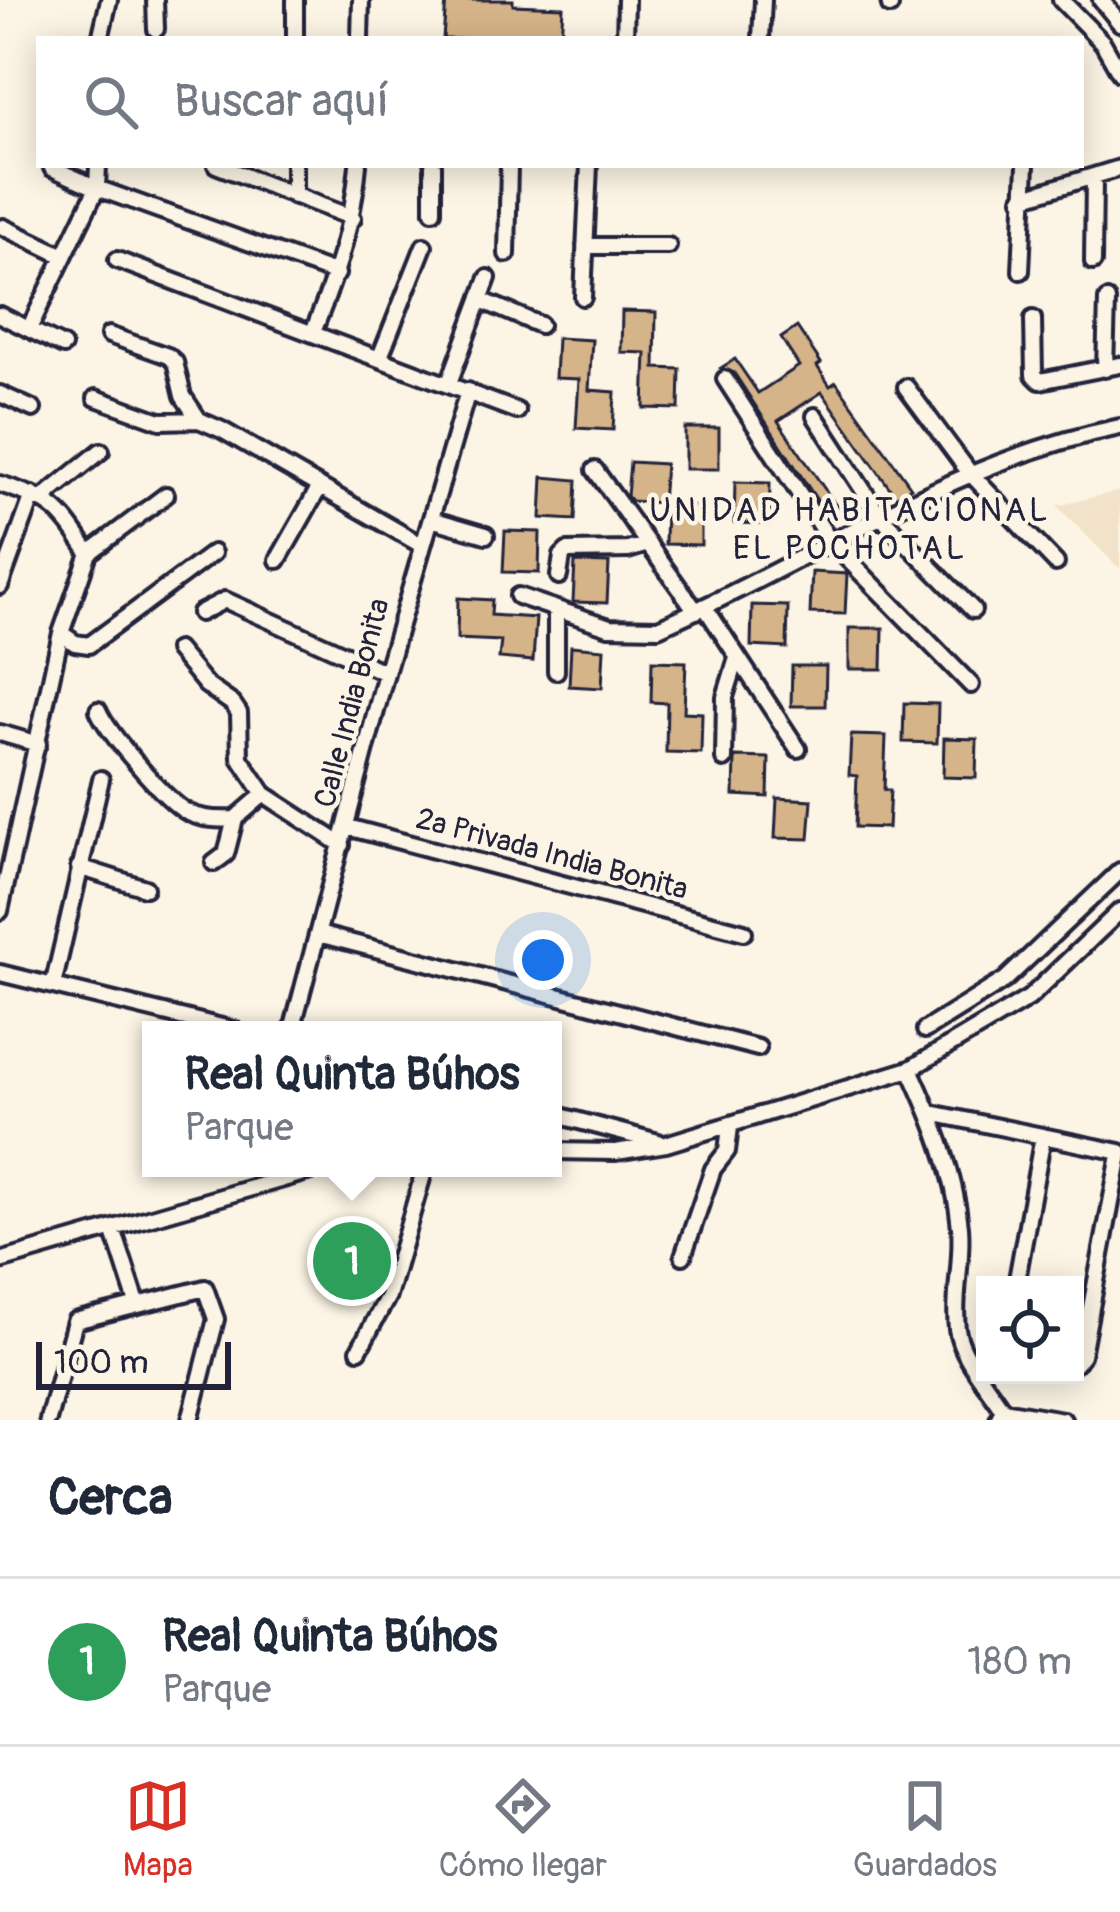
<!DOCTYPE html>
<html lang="es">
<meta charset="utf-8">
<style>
:root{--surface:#fff;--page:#f6f6f7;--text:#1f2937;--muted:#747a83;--line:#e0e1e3;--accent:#d93025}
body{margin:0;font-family:Pangolin,sans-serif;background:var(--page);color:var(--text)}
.controls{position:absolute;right:36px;bottom:36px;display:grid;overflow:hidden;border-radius:0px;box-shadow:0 6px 30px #0003}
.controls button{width:108px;height:108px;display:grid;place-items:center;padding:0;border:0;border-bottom:3px solid var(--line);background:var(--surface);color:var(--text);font:60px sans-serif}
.scale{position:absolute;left:36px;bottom:30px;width:195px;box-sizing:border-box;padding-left:12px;border:6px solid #22223b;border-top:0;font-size:33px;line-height:42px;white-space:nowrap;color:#22223b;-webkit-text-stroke:9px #fcf5e5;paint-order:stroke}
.you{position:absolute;left:543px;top:960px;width:42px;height:42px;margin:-30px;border:9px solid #fff;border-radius:50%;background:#1a73e8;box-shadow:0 0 0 18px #1a73e833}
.badge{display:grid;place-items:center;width:78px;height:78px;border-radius:50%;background:var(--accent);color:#fff;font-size:39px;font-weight:700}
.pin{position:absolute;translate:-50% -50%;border:6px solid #fff;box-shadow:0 3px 12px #0006}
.popup{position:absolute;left:142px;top:1021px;width:420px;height:156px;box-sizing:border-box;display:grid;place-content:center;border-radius:0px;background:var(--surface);filter:drop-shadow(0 3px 9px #0005);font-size:39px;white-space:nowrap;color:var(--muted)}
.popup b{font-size:45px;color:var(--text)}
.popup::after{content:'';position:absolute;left:50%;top:100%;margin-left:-24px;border:24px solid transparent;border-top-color:var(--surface)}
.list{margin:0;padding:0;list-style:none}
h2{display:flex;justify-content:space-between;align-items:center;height:156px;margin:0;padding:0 48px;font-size:51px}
h2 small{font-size:39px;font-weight:400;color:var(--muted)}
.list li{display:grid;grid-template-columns:78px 1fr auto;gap:36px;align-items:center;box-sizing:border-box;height:168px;padding:0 48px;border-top:3px solid var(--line)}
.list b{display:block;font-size:45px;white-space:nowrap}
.list p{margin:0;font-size:39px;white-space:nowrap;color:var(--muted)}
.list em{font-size:39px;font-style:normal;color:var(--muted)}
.icon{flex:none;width:66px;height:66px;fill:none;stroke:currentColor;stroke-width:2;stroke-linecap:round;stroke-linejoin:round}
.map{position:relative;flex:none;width:1120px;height:1420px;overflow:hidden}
.search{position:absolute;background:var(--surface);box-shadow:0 6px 30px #0003;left:36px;right:36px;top:36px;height:132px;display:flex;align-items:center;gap:30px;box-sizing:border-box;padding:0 42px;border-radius:0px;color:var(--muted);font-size:45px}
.sheet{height:324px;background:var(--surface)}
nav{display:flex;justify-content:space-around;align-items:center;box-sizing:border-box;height:168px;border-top:3px solid var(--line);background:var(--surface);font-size:33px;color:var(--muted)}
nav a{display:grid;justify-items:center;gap:6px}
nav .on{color:var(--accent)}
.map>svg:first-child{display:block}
</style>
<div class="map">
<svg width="1120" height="1420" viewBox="0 0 1120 1420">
<rect width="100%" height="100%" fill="#fcf5e5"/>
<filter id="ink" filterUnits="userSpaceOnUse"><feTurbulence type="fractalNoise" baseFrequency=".00833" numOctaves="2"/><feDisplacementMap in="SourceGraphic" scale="24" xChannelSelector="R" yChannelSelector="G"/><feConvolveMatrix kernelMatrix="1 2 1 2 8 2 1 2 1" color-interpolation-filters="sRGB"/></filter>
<g filter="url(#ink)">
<path fill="#f1e2c9" d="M1120,491V569L1057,506Z"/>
<path fill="#d6b489" stroke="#22223b" stroke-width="3" d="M446,0H513V5L563,7L561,39H443Z
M622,311L656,312L655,368L680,369L679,409L644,408L646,353L621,352Z
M797,327L821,363L817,366L830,386L836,382L911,487L896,497L822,392L778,421L837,507L826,514L734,373L721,368L735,359L758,393L799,366L781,338Z
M557,338L592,340L589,390L615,392L613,430L576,428L579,379L555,378Z
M685,428H719V469H685Z
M630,462L665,464L662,503L631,501L627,496Z
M543,477L577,480L575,520L541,518Z
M735,482L770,483L769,524L734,523Z
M666,505L701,506V545L665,544Z
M505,531L540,532L539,573L503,572Z
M575,562L609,563L607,603L573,602Z
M812,572L847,574L845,614L810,613Z
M458,598L492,600L491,615L536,618L533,661L499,658L501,641L457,639Z
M752,605L788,606L787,648L751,646Z
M849,628H883L882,669H849Z
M571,646L604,649L602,688L569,686Z
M652,661L686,662L684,712L702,713L701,753L666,752L667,703L651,702Z
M792,666H826L825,706H791Z
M904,703L938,704L937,743L903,742Z
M851,735L886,736L884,790H890L888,828L855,827L857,776L849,775Z
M944,738L977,739L976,778L943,777Z
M735,757L769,758L768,797L734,795Z
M777,798L812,800L809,839L775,838Z"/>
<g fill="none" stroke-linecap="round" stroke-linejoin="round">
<g stroke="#22223b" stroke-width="22">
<path id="minor" d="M155,0L156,29
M889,0L890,6
M1061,0L1103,43L1120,73
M1101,0L1120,23
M100,39L109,0
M295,39V0
M360,39L361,0
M625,39L626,0
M761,39L763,0
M216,165L353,218
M433,165V211
M52,168L97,188L337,274
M294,196V165
M1022,198L1120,168
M3,227L64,256
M585,246H668
M507,254L509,165
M117,260L517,411
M1093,262L1094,177
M1021,271L1026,165
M583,297L589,165
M481,300L540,325
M0,315L63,346
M1033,319L1034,375L1040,381L1120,365
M29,329L97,188L98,165
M313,332C336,276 353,225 358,165
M109,335L168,356L175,362L183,396L199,420
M380,357L424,246
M1105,369L1107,300
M725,379L830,541L971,685
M449,383L488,278
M906,387L969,472L1056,563
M0,394L33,409
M96,398L160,421L199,420L222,430L423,546
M815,416L880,516L973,610
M595,470L696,611
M0,484C54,502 58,506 89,553
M43,498L101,451
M431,519L486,535
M278,560L319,488
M559,576L562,556L567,551L628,550L648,544
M0,586L33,495
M518,596L609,627L658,628C814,560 951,461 1120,427
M705,607L798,749
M556,609V671
M200,613L225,600L386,673
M61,633L75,643L89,645L213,553
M177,650L206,685L233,704L239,713L240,758L264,794L342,845
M98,710C107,732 166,801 187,812C202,820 219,820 235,819
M0,733L38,744
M724,759L725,697L737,658
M347,827L744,932
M214,863L226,854L235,819L264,794
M79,867L145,888
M0,911L61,633L89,553L166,495
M318,934L758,1048
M0,973L234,1030
M53,986L101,779
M292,1030L386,673L468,391
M925,1030L1005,980L1120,871
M910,1069C933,1119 955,1172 960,1227C963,1261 953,1296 957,1329C961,1357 988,1386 1003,1410L998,1420
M931,1113L1120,1152
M553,1114L658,1142
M553,1151L616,1152L666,1144L910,1069L1029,998L1120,911
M113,1229L137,1303
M683,1256L713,1169L727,1151L730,1127
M0,1261L321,1168
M1016,1285L1043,1136
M359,1350L388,1296L425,1168
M1075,1364L1082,1355L1120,1155
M1003,1410L1063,1420
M48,1420L75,1321L205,1288L216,1319L190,1420"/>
</g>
<use href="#minor" stroke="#fcf5e5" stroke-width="14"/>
</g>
</g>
<g text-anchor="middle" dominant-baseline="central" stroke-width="9" stroke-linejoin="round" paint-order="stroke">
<g font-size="30" fill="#22223b" stroke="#fcf5e5">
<text transform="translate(352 703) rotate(-75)">Calle India Bonita</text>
<text transform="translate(552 854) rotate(15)">2a Privada India Bonita</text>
</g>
<g font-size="33" letter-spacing="3" fill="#22223b" stroke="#fcf5e5">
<text x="850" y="510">UNIDAD HABITACIONAL<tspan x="850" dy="38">EL POCHOTAL</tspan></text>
</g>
</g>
</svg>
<div class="controls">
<button><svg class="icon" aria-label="locate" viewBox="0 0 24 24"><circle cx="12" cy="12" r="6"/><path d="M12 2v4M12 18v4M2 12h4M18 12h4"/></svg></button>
</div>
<div class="scale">100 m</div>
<div class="you"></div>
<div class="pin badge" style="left:352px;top:1261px;background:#2e9e5b">1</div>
<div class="popup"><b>Real Quinta Búhos</b>Parque</div>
<div class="search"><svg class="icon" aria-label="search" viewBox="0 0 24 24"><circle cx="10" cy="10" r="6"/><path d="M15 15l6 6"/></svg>Buscar aquí</div>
</div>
<section class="sheet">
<h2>Cerca<small></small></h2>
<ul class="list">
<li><span class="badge" style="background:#2e9e5b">1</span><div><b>Real Quinta Búhos</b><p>Parque</p></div><em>180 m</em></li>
</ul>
</section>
<nav>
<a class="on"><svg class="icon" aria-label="map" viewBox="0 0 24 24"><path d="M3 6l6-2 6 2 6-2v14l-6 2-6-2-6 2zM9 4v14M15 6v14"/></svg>Mapa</a>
<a><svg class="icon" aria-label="directions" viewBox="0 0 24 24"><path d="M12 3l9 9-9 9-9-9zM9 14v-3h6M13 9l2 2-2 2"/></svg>Cómo llegar</a>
<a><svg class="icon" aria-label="saved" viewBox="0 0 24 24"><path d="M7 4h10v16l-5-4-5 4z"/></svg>Guardados</a>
</nav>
